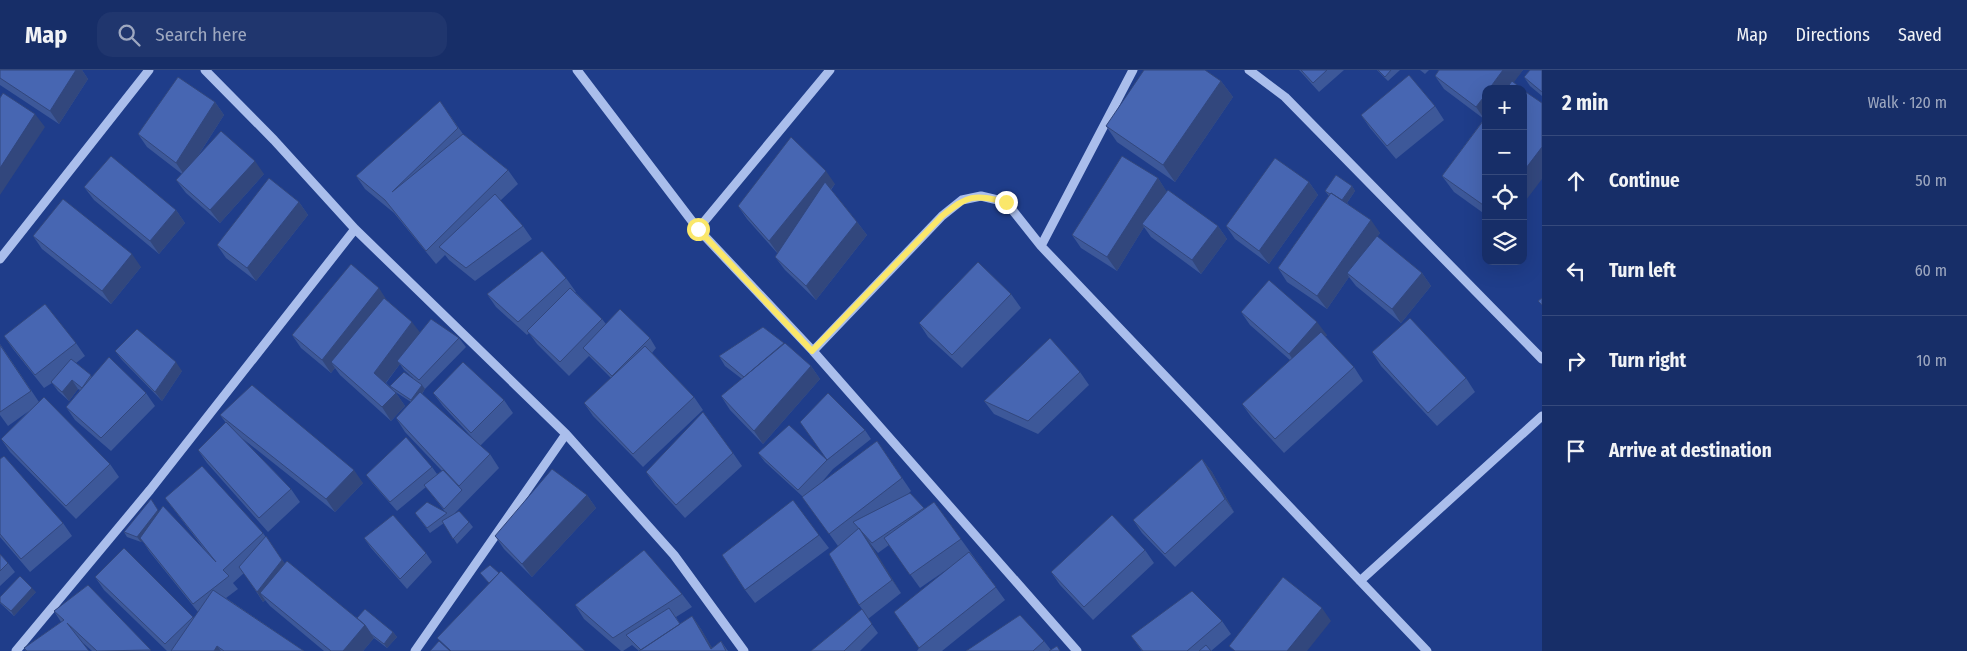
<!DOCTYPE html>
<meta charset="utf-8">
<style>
:root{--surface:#172e68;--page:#20366e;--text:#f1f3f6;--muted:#9ea8c0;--line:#364a7c}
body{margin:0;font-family:"Fira Sans Condensed",sans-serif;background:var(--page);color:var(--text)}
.controls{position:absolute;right:15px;top:15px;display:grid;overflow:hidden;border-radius:10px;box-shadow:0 5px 20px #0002}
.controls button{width:45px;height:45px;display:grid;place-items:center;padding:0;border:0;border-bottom:1px solid var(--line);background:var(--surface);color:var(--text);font:25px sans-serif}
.stop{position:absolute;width:15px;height:15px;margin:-11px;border:4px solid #fae76a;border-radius:50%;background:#fff}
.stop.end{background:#fae76a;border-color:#fff;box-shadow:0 1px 5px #0008}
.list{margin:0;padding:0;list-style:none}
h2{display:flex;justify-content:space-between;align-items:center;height:65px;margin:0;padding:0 20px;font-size:21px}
h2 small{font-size:16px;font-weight:400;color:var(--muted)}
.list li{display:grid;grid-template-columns:32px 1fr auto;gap:15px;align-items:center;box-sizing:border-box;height:90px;padding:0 20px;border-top:1px solid var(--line)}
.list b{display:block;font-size:19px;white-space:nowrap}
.list em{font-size:16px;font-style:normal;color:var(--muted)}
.icon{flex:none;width:28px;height:28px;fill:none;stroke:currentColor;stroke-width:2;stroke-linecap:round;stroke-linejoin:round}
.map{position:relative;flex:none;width:1542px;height:581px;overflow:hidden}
header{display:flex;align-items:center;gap:30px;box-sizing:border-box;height:70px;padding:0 25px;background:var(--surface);border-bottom:1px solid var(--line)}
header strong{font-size:24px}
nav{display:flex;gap:28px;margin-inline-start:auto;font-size:18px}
.search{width:350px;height:45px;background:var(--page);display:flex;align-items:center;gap:12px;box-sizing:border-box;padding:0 18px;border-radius:15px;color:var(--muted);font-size:19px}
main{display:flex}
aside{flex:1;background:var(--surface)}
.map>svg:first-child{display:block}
</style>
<header>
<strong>Map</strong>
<div class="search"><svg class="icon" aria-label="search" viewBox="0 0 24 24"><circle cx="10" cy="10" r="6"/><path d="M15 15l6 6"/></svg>Search here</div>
<nav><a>Map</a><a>Directions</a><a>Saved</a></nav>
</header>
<main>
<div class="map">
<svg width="1542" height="581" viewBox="0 0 1542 581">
<rect width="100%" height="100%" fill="#1f3d8a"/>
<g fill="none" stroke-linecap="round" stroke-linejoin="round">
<path stroke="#aabeec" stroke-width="9" d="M205,0L274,70L355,159L566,364L674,485L744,581
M577,0L698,159L813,281L1077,581
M1249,0L1285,27L1542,289
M698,159L830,0
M1041,176L1133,0
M0,189L149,0
M813,281L942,146L962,130L981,126L1006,132L1041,176L1427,581
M1360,511L1542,346
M16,581L150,420L355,159
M415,581L566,364"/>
</g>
<path fill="#3d5899" d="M0,0H82L88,9L59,54L0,15Z
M1299,0H1344L1319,22Z
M1377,0H1400L1388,11Z
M1420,0H1429L1425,4Z
M1439,0H1523L1513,12L1486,19V145L1454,122L1442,106L1484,49L1444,19L1435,6Z
M1542,0V26L1530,16L1524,7Z
M1221,11L1233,27L1175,112L1117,72L1106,56Z
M215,32L224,45L198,86L264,104L220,153L186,123L176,110L182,104L147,77L138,64Z
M1435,36L1444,50L1396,89L1370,58L1361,45Z
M449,44L463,64L508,100L518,114L500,131L523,156L532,169L475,211L449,190L445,185L436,194L394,143L365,119L356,106Z
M1158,108L1166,121L1218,156L1227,169L1201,204L1151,167L1144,157L1117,201L1081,178L1072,165Z
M1309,112L1318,125L1269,194L1235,169L1226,156Z
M835,114L831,120L857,152L867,165L816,230L785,200L775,187L778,184L747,149L738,136Z
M1352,116L1355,121L1347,133L1380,163L1377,167L1422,203L1431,216L1401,253L1356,216L1349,207L1327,239L1287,212L1278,198L1329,126L1325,121Z
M84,117L176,140L185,153L159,184L94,130Z
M299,132L308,145L256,211L226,188L217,175Z
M33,166L141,197L111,234L42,179Z
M566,208L576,222H575L602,249L606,254L650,268L656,278L652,283L694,327L703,340L643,397L593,346L584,333L611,308L589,286L569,306L537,274L529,263L527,265L496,237L487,224Z
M1011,224L1021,238L962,298L928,267L919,253Z
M388,231L420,263L459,268L466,277L425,319L422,324L479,375L443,336L433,323L504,330L513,343L480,376L490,384L499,398L454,444L469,452L473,457L457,474L444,453L430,463L415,443H446L426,417L397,441L373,414L366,405L432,397L437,404L442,401L405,362L396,348L411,332L394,321L390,316L413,308L404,300L400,294L386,313L396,323L405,336L391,351L340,305L335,298L331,303L301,278L292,265Z
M1241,242L1327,265L1325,267L1354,297L1363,311L1284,383L1252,348L1242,334L1290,290L1250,255Z
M4,266L76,273L85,286L76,293L92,307L146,323L155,336L111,381L75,350L66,337L80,320L78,319L69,331L58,321L52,313L44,318L13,279Z
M784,273L811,296L820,309L763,374L730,340L721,326L742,309L725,296L719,286Z
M0,274L39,332L110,394L119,407L76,449L10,382L1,369L29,341L8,356L0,345Z
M115,281L182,301L162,331L122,290Z
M1372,282L1466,308L1475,322L1437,356L1381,296Z
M1080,302L1089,315L1038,364L994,344L984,331Z
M220,345L363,413L335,442L242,368L291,419L300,432L268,462L207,393L198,380L226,353Z
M865,360L871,369L833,399L821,413L877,371L911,421L908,424L910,423L925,439L934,432L1005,530L942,581H917L919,578L952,496L920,518L889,475L878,483L868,471L901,523L868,549L878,563L860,581H811L862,539L859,535L838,476L802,426L765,392L758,383L827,390Z
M733,383L742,396L685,448L655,415L646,402Z
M0,389L63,453L72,466L30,502L0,467Z
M1202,389L1212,402L1234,442L1175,497L1142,463L1133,450Z
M587,425L596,438L532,507L504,479L495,466Z
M165,428L263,463L285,494L357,548L393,562L397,567L387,578L374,568L363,581H324L270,536L265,530L263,532L244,503L233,513L238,519L226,528L304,581H167L104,520L95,507L193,547L194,548L198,542L149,481L142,470L141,472L127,467L124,462L159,442L208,484L175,441Z
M819,465L829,478L755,533L745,520Z
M364,468L426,483L432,492L407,519L371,478Z
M1145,480L1154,493L1093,550L1060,515L1051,502Z
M0,484L8,493L15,502L0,516Z
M88,515L151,581H92L81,571L89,581H26L24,578L61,552L54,541Z
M36,522L14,546L0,533V527Z
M682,524L692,537L676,547L680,554L692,546L701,559L712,578L721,571L728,581H639L632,575L623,581H621L584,549L575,535Z
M1222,551L1231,564L1211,581H1142L1131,566Z
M1044,571L1051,580L1061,581H966Z"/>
<path fill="#32477d" d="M76,0H82L88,9L59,54L50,41Z
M1503,0H1523L1509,19H1489Z
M1221,11L1233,27L1175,112L1163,95Z
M1486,24V49L1485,50L1476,37Z
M215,32L224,45L185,106L176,93Z
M35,44L45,57L0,125V98Z
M1542,77V109L1523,134V102Z
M255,91L264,104L220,153L210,140Z
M826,101L835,114L779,185L769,171Z
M1158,108L1167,122L1142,154L1144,157L1117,201L1107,187Z
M1309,112L1318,125L1269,194L1259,181Z
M1352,116L1355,121L1344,137L1341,132Z
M299,132L308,145L256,211L247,198Z
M176,140L185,153L159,184L150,171Z
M1371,150L1380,163L1350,206L1347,203L1349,207L1327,239L1317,226Z
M857,152L867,165L816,230L806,216Z
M1218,156L1227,169L1201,204L1192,190Z
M132,184L141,197L111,234L102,221Z
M1422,203L1431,216L1401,253L1392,239Z
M379,218L388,232L331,292L335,298L331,303L322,290Z
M412,252L422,265L397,291L400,294L383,316L374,303Z
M1317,252L1327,265L1298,297L1289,284Z
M176,292L182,301L162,331L155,322Z
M811,296L820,309L763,374L754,361Z
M72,310L78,319L69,331L62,322Z
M422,315L425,319L414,335L411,330Z
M396,323L405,336L391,351L382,337Z
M1202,389L1212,402L1234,442L1225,429Z
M354,400L363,413L335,442L326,429Z
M587,425L596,438L532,507L522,494Z
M151,429L161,445L141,472L137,467Z
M859,458L869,471L901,523L892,510Z
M282,490L289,499L260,523L265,530L263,532L257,522Z
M32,518L36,522L14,546L11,541Z
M1322,538L1331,551L1307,581H1287Z
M692,546L701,559L714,581H712Z
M365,555L374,568L363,581H343Z
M393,562L397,567L387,578L384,574Z
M217,576L221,581H214Z"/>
<path fill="#4766b2" stroke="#32477d" d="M0,0H76L50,41L0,8Z
M1144,0H1205L1221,11L1163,95L1106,56Z
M1301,0H1327L1313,13Z
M1378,0H1391L1385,7Z
M1439,0H1503L1489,19H1486V24L1476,37L1435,6Z
M1530,0H1542V22L1524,7Z
M1409,5L1435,36L1387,76L1361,45Z
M178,7L215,32L176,93L138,64Z
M1512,11L1522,19H1506Z
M1523,20L1542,33V77L1523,102Z
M3,23L35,44L0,98V28Z
M440,31L458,58L392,122L463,64L508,100L426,181L385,130L356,106Z
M1486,47V137L1442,106Z
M221,61L255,91L210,140L176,110Z
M791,67L826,101L769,171L738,136Z
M111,86L176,140L150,171L84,117Z
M1122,86L1158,108L1107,187L1072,165Z
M1275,88L1309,112L1259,181L1226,156Z
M1336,105L1352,116L1342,130L1331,123L1330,124L1325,121Z
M269,108L299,132L247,198L217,175Z
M825,112L857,152L806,216L775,187Z
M1168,120L1218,156L1192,190L1142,154Z
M1331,123L1371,150L1317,226L1278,198Z
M495,124L523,156L466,198L439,177Z
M63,129L132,184L102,221L33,166Z
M1377,166L1422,203L1392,239L1347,203Z
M542,181L566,208L518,252L487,224Z
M978,192L1011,224L952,285L919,253Z
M351,194L379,218L322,290L292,265Z
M1269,210L1317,252L1289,284L1241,242Z
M570,218L602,249L560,292L527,261Z
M384,228L412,252L374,303L396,323L382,337L331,292Z
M1542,228V235L1538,231Z
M45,234L76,273L35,305L4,266Z
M620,239L650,268L612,306L583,278Z
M1410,248L1466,308L1428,343L1372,282Z
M431,249L459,268L419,310L397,291Z
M763,257L784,273L744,307L719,286Z
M137,259L176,292L155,322L115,281Z
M1321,262L1354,297L1275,369L1242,334Z
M1050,268L1080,302L1028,351L984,331Z
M785,273L811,296L754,361L721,326Z
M0,275L31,321L0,342Z
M645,276L694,327L633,384L584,333Z
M109,287L146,323L101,368L66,337Z
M71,289L91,305L82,318L72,310L62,322L51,312Z
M463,292L504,330L471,363L433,323Z
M404,302L422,315L411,330L390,316Z
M252,315L354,400L326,429L220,345Z
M420,322L490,384L459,416L396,348Z
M828,323L865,360L827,390L800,352Z
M44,327L110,394L66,436L1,369Z
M703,342L733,383L676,435L646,402Z
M226,352L291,419L259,448L198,380Z
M789,355L827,390L798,420L758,383Z
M406,367L432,397L390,432L366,405Z
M877,371L902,408L829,464L802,427Z
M4,386L63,453L21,489L0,464V389Z
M1202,389L1225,429L1165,484L1133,450Z
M202,396L263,463L223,500L229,506L193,534L140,468L163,436L216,492L165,428Z
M552,399L587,425L522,494L495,466Z
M443,400L462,420L444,439L424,415Z
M910,423L924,438L872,473L853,452Z
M151,429L158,440L137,467L124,462Z
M793,430L819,465L745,520L722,485Z
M427,432L447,443L427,458L415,443Z
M934,432L961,469L910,505L884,468Z
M459,441L469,452L453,469L442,451Z
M393,445L426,483L400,509L364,468Z
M1112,445L1145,480L1084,537L1051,502Z
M859,458L892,510L859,535L829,484Z
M266,466L282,490L257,522L239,497Z
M124,478L193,547L165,574L95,507Z
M644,480L682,524L613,568L575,535Z
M969,482L996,517L919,578L894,542Z
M0,484L8,493L0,501Z
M287,491L365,555L343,581H331L260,523Z
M490,495L499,503L489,513L480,503Z
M501,501L585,581H451L437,568Z
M20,506L32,518L11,541L0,532V527Z
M1283,507L1322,538L1287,581H1235L1229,576Z
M88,515L151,580L97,581L67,553L89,581H27L24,578L64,550L54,541Z
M213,520L304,581H224L217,576L214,581H171Z
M1192,521L1222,551L1187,581H1143L1131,566Z
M669,538L680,554L641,580L626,565Z
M365,539L393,562L384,574L371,564L365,555L357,548Z
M862,539L872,554L844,581H811Z
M1020,545L1044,571L1033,581H966Z
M692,546L711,579L721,571L726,581H639Z
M439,571L450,581H430Z
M1206,575L1211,581H1199Z
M1057,576L1060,581H1049Z"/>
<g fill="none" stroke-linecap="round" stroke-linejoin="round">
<path stroke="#fae76a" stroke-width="6" d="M698,159L812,281L942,146C968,125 973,124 1006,132"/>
</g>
</svg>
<div class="controls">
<button>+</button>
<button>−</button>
<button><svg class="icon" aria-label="locate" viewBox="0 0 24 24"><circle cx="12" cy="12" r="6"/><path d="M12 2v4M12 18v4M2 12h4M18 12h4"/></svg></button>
<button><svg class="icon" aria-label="layers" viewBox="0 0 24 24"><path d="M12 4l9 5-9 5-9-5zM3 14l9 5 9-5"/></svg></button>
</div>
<div class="stop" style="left:698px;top:159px"></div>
<div class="stop end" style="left:1006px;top:132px"></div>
</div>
<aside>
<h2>2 min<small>Walk · 120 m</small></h2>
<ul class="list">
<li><svg class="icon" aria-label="ahead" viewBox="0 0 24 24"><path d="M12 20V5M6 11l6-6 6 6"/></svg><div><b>Continue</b></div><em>50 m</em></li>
<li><svg class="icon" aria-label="left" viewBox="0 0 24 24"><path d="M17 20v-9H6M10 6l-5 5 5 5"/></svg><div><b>Turn left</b></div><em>60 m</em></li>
<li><svg class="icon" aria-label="right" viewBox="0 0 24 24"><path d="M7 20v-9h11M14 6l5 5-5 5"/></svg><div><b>Turn right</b></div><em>10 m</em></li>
<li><svg class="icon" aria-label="arrive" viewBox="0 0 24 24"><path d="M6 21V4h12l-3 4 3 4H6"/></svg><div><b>Arrive at destination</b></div></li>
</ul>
</aside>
</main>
